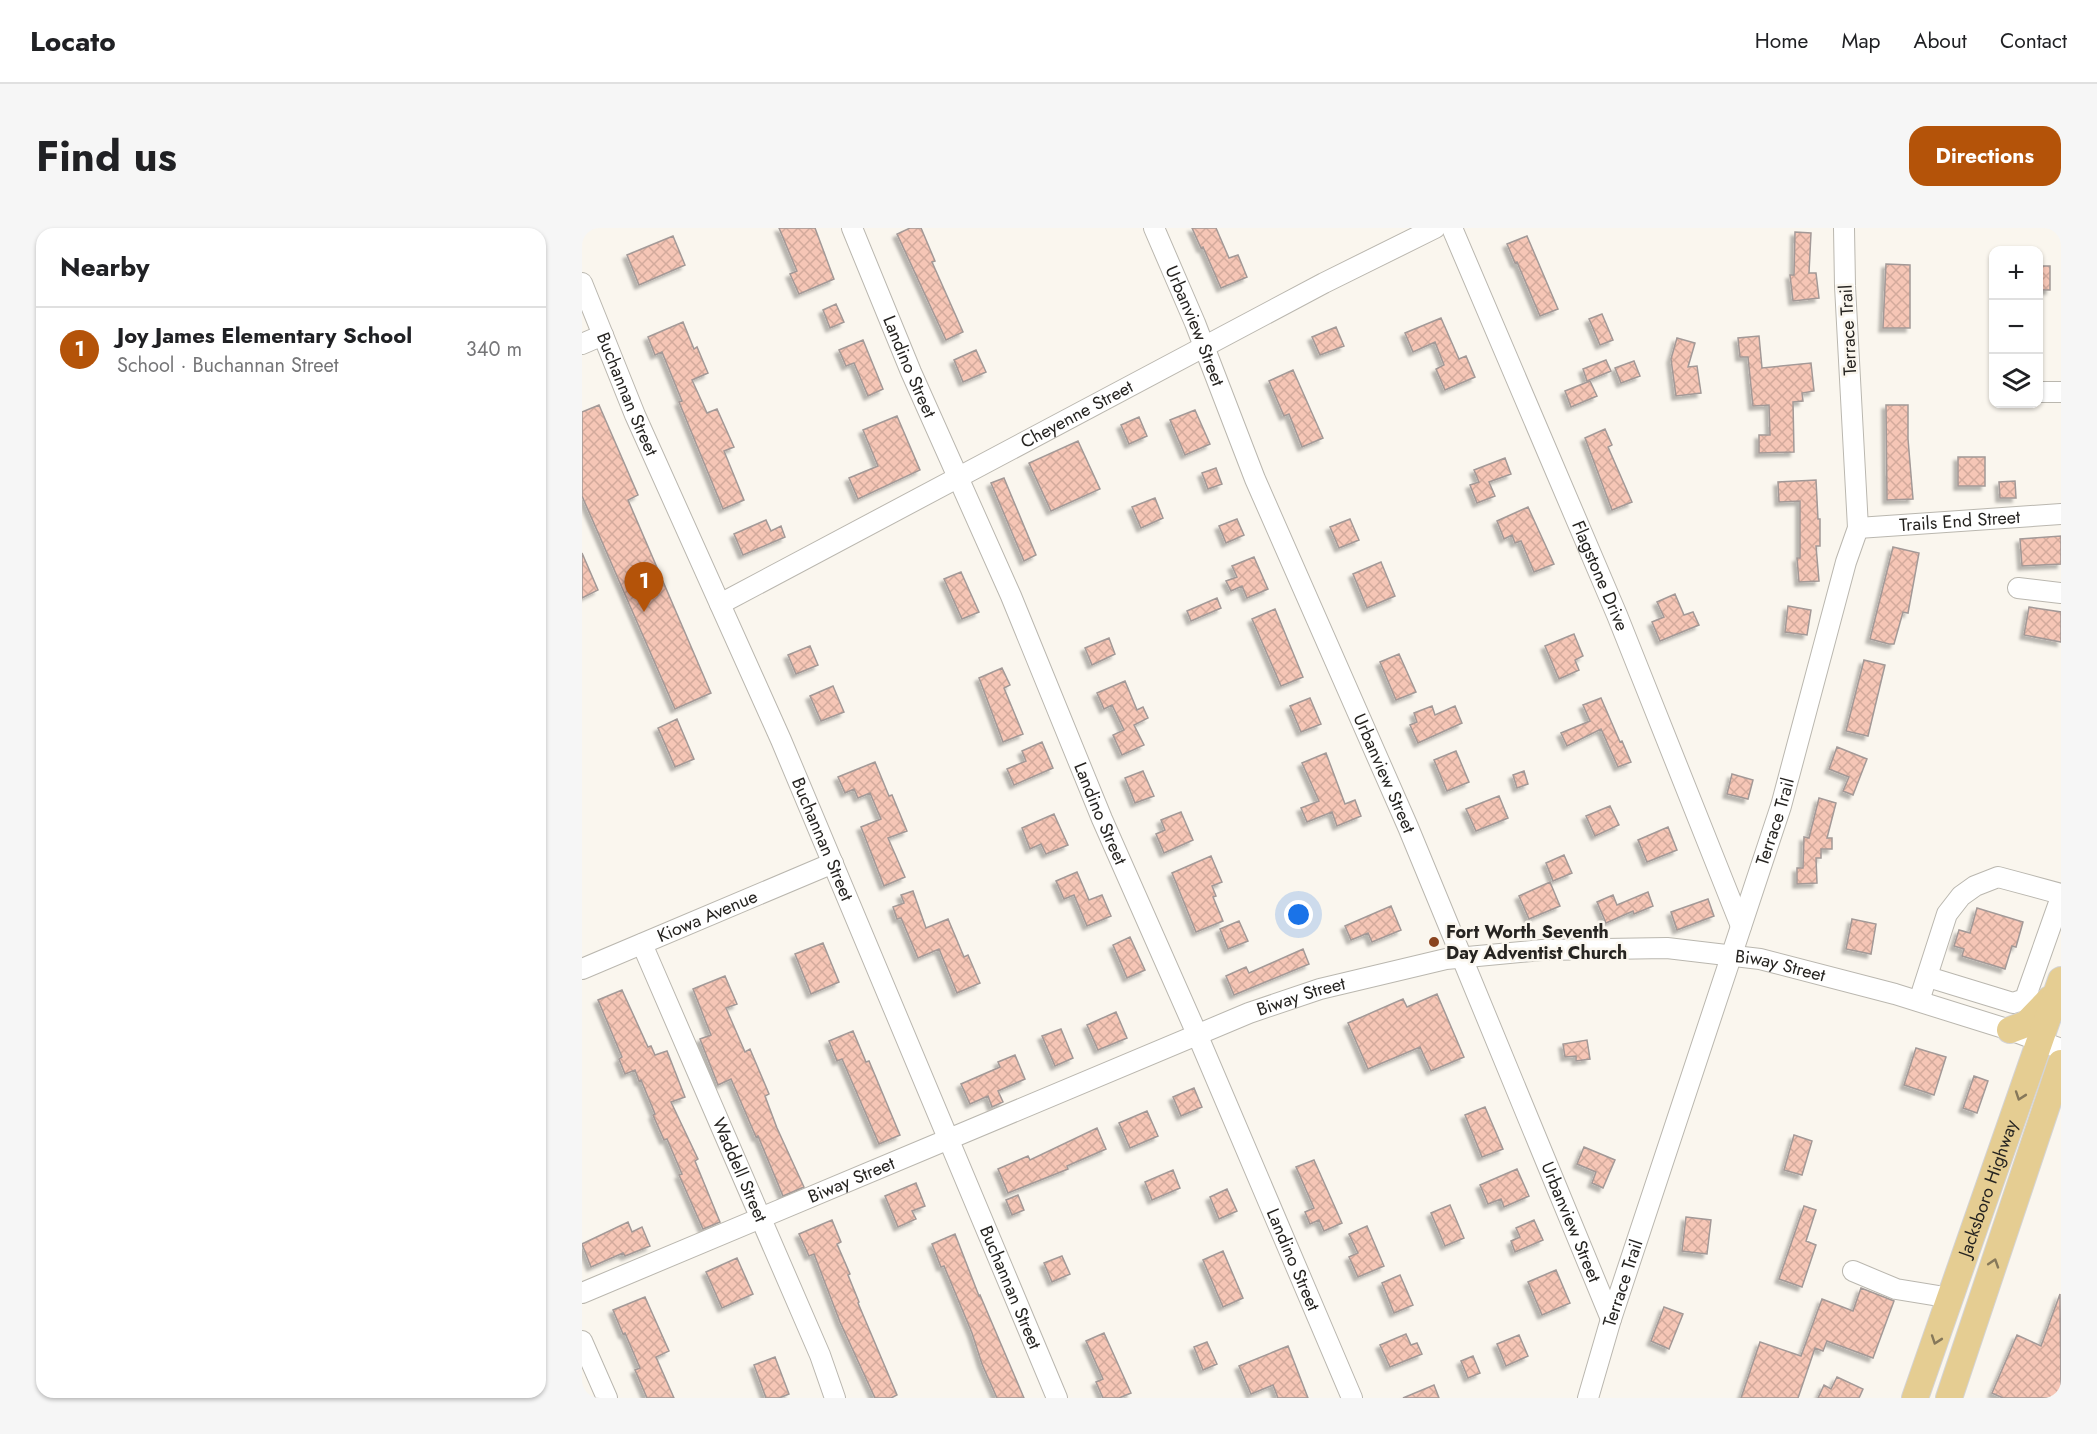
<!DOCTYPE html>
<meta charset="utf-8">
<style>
:root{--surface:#fff;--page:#f6f6f6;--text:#202124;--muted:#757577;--line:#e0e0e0;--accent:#b45309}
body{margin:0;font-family:Jost,sans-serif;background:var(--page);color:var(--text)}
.controls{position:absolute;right:18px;top:18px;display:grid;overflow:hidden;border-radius:12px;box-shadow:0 2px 4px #0004}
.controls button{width:54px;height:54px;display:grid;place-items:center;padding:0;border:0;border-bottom:2px solid var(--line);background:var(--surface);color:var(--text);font:30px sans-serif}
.you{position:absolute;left:717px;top:687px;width:21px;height:21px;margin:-15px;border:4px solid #fff;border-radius:50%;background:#1a73e8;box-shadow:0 0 0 9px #1a73e833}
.badge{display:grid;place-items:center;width:39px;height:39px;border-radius:50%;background:var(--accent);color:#fff;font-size:20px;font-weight:700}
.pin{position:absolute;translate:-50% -50px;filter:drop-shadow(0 2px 3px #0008)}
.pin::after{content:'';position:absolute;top:32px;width:21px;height:18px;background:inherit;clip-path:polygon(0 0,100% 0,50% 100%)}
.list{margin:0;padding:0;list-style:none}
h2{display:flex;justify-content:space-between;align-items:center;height:78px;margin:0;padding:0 24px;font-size:26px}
h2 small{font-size:20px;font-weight:400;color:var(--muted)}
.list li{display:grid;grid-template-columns:39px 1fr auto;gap:18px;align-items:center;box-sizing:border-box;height:84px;padding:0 24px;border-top:2px solid var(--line)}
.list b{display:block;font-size:22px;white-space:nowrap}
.list p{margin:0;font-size:20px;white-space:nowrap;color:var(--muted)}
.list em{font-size:20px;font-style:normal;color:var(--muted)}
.icon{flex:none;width:33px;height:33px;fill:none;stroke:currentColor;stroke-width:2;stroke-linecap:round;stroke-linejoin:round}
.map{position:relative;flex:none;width:1479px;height:1170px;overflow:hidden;border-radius:18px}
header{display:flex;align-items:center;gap:36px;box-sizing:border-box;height:84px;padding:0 30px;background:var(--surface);border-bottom:2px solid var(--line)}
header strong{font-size:28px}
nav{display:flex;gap:33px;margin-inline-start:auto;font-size:21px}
.intro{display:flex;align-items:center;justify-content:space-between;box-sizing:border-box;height:144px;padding:0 36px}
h1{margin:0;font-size:42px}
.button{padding:15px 27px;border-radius:18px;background:var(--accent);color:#fff;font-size:21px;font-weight:700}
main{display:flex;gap:36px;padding:0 36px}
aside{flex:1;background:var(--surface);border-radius:18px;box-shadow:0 2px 4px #0004}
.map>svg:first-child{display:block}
</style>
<header>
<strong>Locato</strong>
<nav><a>Home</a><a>Map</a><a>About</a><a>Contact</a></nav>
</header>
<div class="intro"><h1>Find us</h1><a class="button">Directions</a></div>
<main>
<aside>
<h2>Nearby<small></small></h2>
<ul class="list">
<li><span class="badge">1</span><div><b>Joy James Elementary School</b><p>School · Buchannan Street</p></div><em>340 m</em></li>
</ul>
</aside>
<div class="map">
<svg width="1479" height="1170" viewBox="0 0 1479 1170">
<defs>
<pattern id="building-cross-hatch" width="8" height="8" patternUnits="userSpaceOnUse" patternTransform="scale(1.5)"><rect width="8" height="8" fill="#f6c6b6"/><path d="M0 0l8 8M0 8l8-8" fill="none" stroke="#d3aa9c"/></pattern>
<filter id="shadow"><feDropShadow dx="-4" dy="4" stdDeviation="1.5" flood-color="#0004"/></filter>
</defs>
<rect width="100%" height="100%" fill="#faf6ee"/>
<path fill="url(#building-cross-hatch)" stroke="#a39997" stroke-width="1.5" filter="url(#shadow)" d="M197,0H233L252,51L217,66L208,46L215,43Z
M328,0H339L353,33L350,34L381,104L364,112L315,6Z
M610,0H634L647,30L656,27L665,49L639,60L621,19L619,20Z
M1213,4L1229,5L1227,45H1234L1237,70L1211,73L1208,47H1212Z
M91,8L103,37L57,57L45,27Z
M945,8L976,81L958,88L935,34L933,35L925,16Z
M1304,36L1328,37V100H1301Z
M1456,38H1468V62H1456Z
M254,76L262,94L248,100L241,82Z
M1020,86L1031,112L1018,117L1007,91Z
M859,90L877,131L884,128L893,149L863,162L854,141L862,137L853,114L831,124L823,105Z
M101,94L112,121L115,119L126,145L110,152L125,185L135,181L152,219L142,223L162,272L141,281L97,174L100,173L80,124L73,127L66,109Z
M754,99L762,118L738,127L730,109Z
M1177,108L1180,140L1229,135L1232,163L1220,165L1221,173L1211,174L1212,224L1177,225V207H1188L1187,177L1171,178L1166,129H1158L1156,110Z
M1095,110L1113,115L1106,139L1115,138L1119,165L1094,168L1089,131Z
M281,112L301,161L286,168L272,135L264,138L257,122Z
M394,122L404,144L381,154L372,132Z
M1024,132L1029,143L1005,153L1001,141Z
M1052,133L1058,148L1039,155L1033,140Z
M711,142L741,210L720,219L707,186L702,188L687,153Z
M1008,153L1015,168L989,179L983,163Z
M17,177L56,267L46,272L129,465L93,481L0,268V184Z
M1304,177H1326V211L1331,271L1305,272Z
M613,182L628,216L603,227L588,192Z
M315,188L338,242L276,271L267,250L296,238L281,202Z
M557,189L565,208L547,216L539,197Z
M1023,201L1030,217L1026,219L1050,274L1030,282L1003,210Z
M496,213L518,261L469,283L447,235Z
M1376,229H1403V258H1376Z
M923,230L929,246L907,254L913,268L895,275L888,257L897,254L892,242Z
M634,240L640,256L626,261L620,245Z
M422,250L454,327L442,333L409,255Z
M1234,252L1236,291H1238V318H1234L1237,353L1217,354L1215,330H1218V273L1197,274L1196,254Z
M1433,253L1434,270H1418L1417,254Z
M573,270L581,290L559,300L550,279Z
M946,279L972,336L952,344L939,313L933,315L930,307L922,311L915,293Z
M655,291L662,307L644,315L637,298Z
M768,291L777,312L757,320L748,299Z
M184,292L189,303L199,298L203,309L161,327L152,306Z
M1479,308V336L1440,338L1438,311Z
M1311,319L1337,325L1326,385L1321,384L1312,416H1307L1288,411Z
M0,325L16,362L0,370Z
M672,329L686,361L665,370L660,358L649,363L644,353L655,349L650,338Z
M799,334L813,368L785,380L771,346Z
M379,344L397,384L380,391L362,351Z
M1093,366L1102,387L1111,384L1117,397L1078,413L1070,394L1082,389L1075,374Z
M635,370L639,380L609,393L605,383Z
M1206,378L1229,382L1225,407L1203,404Z
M1447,379L1479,384V414L1442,407Z
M693,381L721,449L699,458L670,391Z
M992,406L1001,428L993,432L997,442L977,451L963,418Z
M527,410L533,426L510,437L503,420Z
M228,418L236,437L214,446L206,427Z
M817,426L834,464L814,472L798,434Z
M1282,432L1303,437L1286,508L1264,503Z
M420,440L428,457L422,460L441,506L421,514L397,450Z
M543,453L555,482L561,479L566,490L552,497L562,517L540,527L531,507L542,502L530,477L522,481L515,465Z
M251,458L262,484L239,493L228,468Z
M728,470L739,496L719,504L708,478Z
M1019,470L1038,514L1040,513L1049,534L1036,539L1019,501L985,518L979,505L1008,493L1001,477Z
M850,478L853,487L873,478L880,495L836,515L828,497L835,494L832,485Z
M95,491L112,531L93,539L76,500Z
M460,514L471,540L432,557L425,541L444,533L440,523Z
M1255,519L1285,531L1271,567L1261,563L1267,549L1247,541Z
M874,523L887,554L865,563L852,532Z
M744,525L763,576L773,572L779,588L755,598L750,584L725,594L719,580L737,573L720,535Z
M293,534L307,568L310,567L325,603L306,610L323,649L302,658L279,599L299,591L288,565L276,570L272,561L263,565L256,549Z
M561,543L572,568L553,575L543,550Z
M942,543L946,556L935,560L931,547Z
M1150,546L1171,552L1166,571L1145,566Z
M917,568L926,590L894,603L884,581Z
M1237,570L1254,575L1245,610H1250V621H1239V630H1234L1235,655L1215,656V640H1221L1222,609L1227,610Z
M1028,578L1037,597L1013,608L1004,588Z
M599,584L611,612L582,625L574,606L583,602L579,592Z
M472,586L486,617L464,626L459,616L448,621L440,600Z
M1086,599L1095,622L1065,634L1056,612Z
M982,627L990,645L971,653L964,635Z
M629,628L640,654L630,658L634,668L631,669L641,693L614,704L590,645Z
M495,644L507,672L520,667L529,688L505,698L492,667L482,671L474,653Z
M968,654L978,678L947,691L937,668Z
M331,663L344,700L366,691L382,729L386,727L398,755L375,765L357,721L336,730L319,690L315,691L311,679L322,675L319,667Z
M1066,664L1071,678L1052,686L1051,683L1024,695L1015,674L1031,667L1035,677Z
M1126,671L1132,688L1095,702L1089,684Z
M809,678L819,702L790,714L786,705L769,712L763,698Z
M1395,680L1441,694L1434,719L1430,718L1423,741L1380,728L1382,721L1372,718L1377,702L1388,705Z
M1270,691L1294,696L1289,726L1264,721Z
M657,693L666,713L646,721L638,701Z
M548,709L563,742L545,750L531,717Z
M241,715L257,754L229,766L213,726Z
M721,721L727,736L652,767L644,748L664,739L667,745Z
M143,748L155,776L144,780L163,824L168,821L187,866L183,868L195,900L222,959L201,968L176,908L174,909L149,851L136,857L118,811L129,807L111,761Z
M40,762L66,819L69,818L73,827L85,823L103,869L89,874L116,931L113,933L138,994L121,1001L97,947L100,946L85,911L82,912L71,887L73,886L59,852L57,853L53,842L43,846L37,831L40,829L16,772Z
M855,766L882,829L849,843L838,819L786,841L766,795L821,771L825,779Z
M534,784L545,810L516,822L505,797Z
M479,801L491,830L473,838L460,808Z
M271,803L284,834L287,833L318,907L297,916L260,831L255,833L247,813Z
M1005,812L1008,831L994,833V828L983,829L981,816Z
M1334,820L1364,829L1352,867L1322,857Z
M433,827L443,851L416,863L421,874L410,879L406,868L388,876L379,856L418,839L416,834Z
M1392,848L1406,853L1395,885L1381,880Z
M612,860L620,879L599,888L591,869Z
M903,879L921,921L900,929L883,887Z
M565,883L576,908L548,920L537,895Z
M515,900L524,921L485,938L486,941L426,965L416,941L446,928L448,932Z
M1212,907L1230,913L1220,947L1202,942Z
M1002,919L1033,932L1021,960L1010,955L1014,944L995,936Z
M732,932L760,995L742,1003L737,992L728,996L723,984L732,980L714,939Z
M935,941L947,968L922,979L919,971L906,976L898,957Z
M591,942L598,960L570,972L563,954Z
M334,955L343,978L330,983L334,991L316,999L303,968Z
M645,961L655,983L637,991L628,969Z
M436,967L442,982L430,987L424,972Z
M868,977L882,1010L863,1018L849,985Z
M1222,978L1234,982L1224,1013L1234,1017L1220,1059L1197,1051Z
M1104,989L1129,992L1125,1026L1100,1023Z
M250,992L259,1014L255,1016L268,1046L266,1047L277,1074L276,1075L315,1167L309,1170H293L258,1094L232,1026L227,1028L217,1006Z
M952,992L961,1012L933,1024L929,1013L938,1009L934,1000Z
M46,994L50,1004L60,999L68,1018L43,1028L41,1025L9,1039L0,1016Z
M785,998L802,1038L776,1049L767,1029L776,1025L767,1006Z
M373,1006L397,1068L398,1067L442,1170H415L400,1136L390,1105L362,1038L359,1039L350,1016Z
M641,1023L661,1070L641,1079L621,1032Z
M480,1028L488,1046L470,1054L462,1035Z
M155,1030L171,1066L140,1080L124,1044Z
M974,1042L988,1075L960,1087L946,1054Z
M818,1047L831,1077L812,1085L800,1055Z
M1279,1060L1312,1073L1291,1130L1245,1113L1241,1123L1233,1120L1216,1170H1159L1178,1114L1219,1128L1240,1071L1271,1083Z
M1478,1066L1479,1170H1421L1410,1165L1435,1107L1459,1118Z
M63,1069L87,1123L74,1129L92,1170H65L53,1142L58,1140L43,1105L41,1106L31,1082Z
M1082,1079L1101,1086L1087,1121L1069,1113Z
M522,1105L549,1165L537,1170H521L514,1154L521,1151L504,1113Z
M824,1106L829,1117L835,1115L840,1126L808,1139L798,1117Z
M937,1107L946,1128L924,1138L915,1116Z
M625,1114L635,1136L621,1142L612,1119Z
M706,1118L726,1170H696L691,1157L669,1166L657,1138Z
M891,1128L898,1145L886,1150L879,1133Z
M193,1129L207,1166L197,1170H184L172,1137Z
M1255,1149L1281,1161L1277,1170H1236L1242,1157L1249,1161Z
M852,1157L857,1170H821Z"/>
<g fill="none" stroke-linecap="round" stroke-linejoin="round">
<g stroke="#bab7af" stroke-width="22">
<g id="minor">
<path id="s1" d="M270,0L329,144L429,368L520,591L615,806L770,1170"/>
<path id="s2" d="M572,0L613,95L673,251L826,599L1029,1091"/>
<path id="s3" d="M870,0L1035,387L1159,698"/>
<path id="s4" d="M0,55L53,187L199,512L475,1170"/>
<path d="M0,116L21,107"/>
<path d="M1456,164H1479"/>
<path id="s5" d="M1276,300L1479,286"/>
<path d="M1436,360L1479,365"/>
<path id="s6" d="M138,376L742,55L853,0"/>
<path id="s7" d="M60,716L238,1127L253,1170"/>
<path id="s8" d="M0,741L251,635"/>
<path d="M1346,749L1431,775L1443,771L1479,669"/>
<path d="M1337,773L1365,686L1379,668L1393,658L1416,649L1479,666"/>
<path d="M1271,1043L1314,1061L1369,1070"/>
<path id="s9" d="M0,1065L667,785L738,761L864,731L960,722L1085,720L1178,731L1313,766L1428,802L1479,821"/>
<path d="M0,1113L25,1170"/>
<path id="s10" d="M1006,1170L1029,1091L1199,578L1264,334L1276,300L1263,58L1262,0"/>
</g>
</g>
<g stroke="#d4d3d3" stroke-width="28">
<g id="major">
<path d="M1428,802L1444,796L1468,771"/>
<path id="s11" d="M1333,1170L1479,752"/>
<path d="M1367,1170L1479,835"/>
</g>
</g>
<use href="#minor" stroke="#fff" stroke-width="20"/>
<use href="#major" stroke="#e5cd92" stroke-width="26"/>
</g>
<defs><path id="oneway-chevron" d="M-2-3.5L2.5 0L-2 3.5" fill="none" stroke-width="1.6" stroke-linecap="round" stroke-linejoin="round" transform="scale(1.5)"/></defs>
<g stroke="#86785a">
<use href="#oneway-chevron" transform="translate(1438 868) rotate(109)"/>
<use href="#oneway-chevron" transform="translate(1412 1035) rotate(-72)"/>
<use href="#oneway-chevron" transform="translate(1354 1112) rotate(109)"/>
</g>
<circle fill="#89431e" stroke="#faf6ee" stroke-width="2" cx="852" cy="714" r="6"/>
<g text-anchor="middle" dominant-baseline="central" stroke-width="5" stroke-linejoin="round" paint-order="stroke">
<g font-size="18" fill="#262421" stroke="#faf6ee">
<text stroke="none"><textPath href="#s2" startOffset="106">Urbanview Street</textPath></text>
<text transform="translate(1266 102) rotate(-93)">Terrace Trail</text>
<text stroke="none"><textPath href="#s1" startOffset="150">Landino Street</textPath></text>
<text stroke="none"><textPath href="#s4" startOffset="120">Buchannan Street</textPath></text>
<text stroke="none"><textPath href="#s6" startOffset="404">Cheyenne Street</textPath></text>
<text stroke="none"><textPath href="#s5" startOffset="102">Trails End Street</textPath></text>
<text stroke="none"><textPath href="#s3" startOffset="378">Flagstone Drive</textPath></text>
<text stroke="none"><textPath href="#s2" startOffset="592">Urbanview Street</textPath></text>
<text stroke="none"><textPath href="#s1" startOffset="636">Landino Street</textPath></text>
<text stroke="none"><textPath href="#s10" startOffset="606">Terrace Trail</textPath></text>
<text stroke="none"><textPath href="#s4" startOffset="606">Buchannan Street</textPath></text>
<text stroke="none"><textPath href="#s8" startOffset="136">Kiowa Avenue</textPath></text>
<text stroke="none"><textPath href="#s9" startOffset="1264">Biway Street</textPath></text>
<text stroke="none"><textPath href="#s9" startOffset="778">Biway Street</textPath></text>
<text stroke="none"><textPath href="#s7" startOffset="246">Waddell Street</textPath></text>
<text stroke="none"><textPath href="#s9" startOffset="292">Biway Street</textPath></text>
<text stroke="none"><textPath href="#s11" startOffset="222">Jacksboro Highway</textPath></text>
<text stroke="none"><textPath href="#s2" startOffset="1078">Urbanview Street</textPath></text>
<text stroke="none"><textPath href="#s1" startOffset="1122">Landino Street</textPath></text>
<text stroke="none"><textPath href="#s10" startOffset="120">Terrace Trail</textPath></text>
<text stroke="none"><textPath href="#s4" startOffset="1092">Buchannan Street</textPath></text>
</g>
<g font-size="18" font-weight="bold" fill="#262421" stroke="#faf6ee" text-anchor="start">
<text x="864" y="704">Fort Worth Seventh<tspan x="864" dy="21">Day Adventist Church</tspan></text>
</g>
</g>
</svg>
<div class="controls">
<button>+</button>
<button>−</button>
<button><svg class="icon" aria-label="layers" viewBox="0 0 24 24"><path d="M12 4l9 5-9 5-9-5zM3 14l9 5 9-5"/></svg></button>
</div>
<div class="you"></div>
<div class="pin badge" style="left:62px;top:384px">1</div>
</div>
</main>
